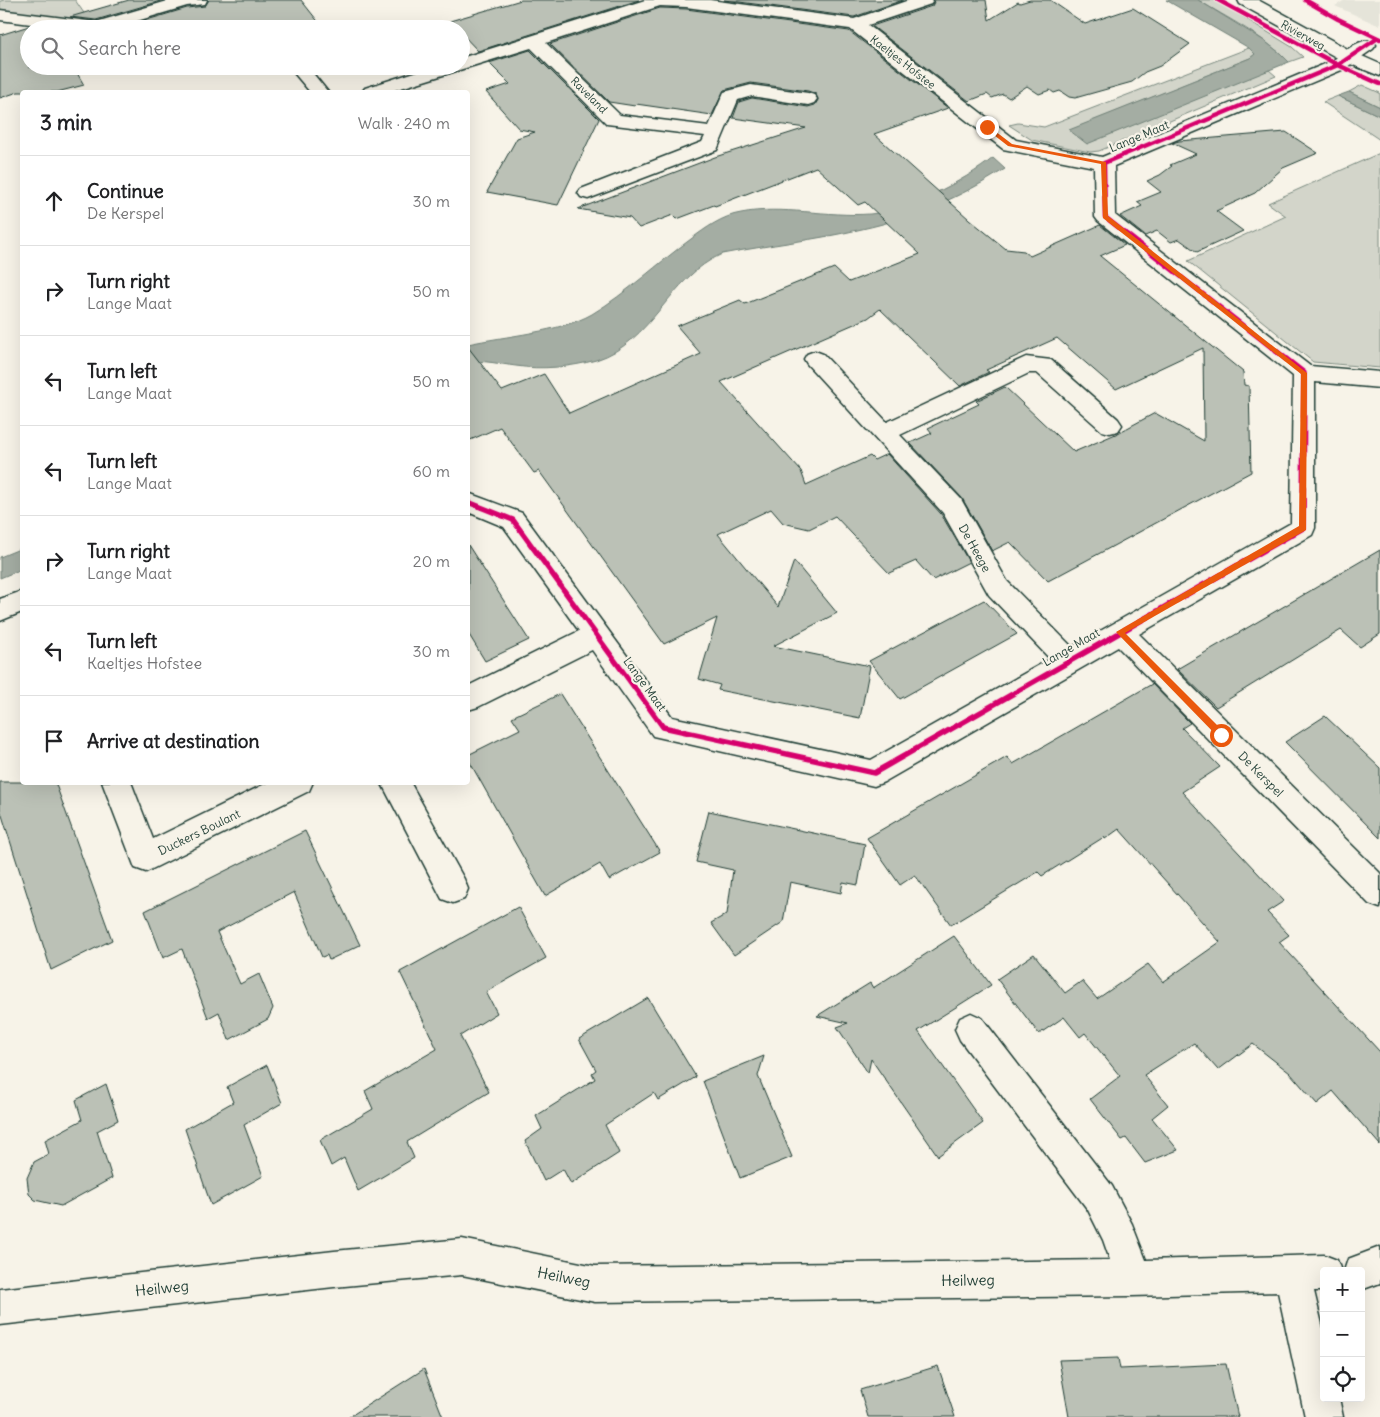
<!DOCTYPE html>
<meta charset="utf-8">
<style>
:root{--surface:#fff;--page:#f6f6f6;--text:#202124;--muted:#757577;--line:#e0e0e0}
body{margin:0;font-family:Delius,sans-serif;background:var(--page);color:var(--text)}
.controls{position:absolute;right:15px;bottom:15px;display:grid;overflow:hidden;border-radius:5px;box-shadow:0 5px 20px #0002}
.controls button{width:45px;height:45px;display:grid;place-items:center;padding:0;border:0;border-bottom:1px solid var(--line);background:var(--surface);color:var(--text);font:25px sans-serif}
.stop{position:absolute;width:15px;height:15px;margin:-11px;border:4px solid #ea580c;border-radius:50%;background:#fff}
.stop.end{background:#ea580c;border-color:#fff;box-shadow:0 1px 5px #0008}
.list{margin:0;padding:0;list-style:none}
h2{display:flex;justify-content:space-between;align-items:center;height:65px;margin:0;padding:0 20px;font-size:21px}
h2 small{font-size:16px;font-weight:400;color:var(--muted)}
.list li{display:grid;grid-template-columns:32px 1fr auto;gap:15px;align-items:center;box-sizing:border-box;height:90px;padding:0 20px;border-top:1px solid var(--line)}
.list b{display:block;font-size:19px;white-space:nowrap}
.list p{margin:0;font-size:16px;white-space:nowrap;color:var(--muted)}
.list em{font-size:16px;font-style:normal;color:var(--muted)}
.icon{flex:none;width:28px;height:28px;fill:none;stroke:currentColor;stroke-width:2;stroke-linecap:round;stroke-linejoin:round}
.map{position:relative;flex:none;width:1380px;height:1417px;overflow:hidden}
.search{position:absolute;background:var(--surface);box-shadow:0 5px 20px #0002;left:20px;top:20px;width:450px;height:55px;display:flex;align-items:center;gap:12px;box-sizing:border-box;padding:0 18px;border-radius:28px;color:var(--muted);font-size:19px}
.panel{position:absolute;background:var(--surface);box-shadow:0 5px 20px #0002;left:20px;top:90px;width:450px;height:695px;border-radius:5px}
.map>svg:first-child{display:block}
</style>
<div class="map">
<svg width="1380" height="1417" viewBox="0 0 1380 1417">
<rect width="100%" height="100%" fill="#f7f3e8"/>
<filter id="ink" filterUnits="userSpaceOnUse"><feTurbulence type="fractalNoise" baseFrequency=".02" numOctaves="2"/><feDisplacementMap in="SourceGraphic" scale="10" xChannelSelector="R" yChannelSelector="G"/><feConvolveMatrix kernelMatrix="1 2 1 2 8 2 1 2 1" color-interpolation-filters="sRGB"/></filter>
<g filter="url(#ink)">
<path fill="#e5e4d9" d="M1345,0H1380V26L1335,6Z"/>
<path fill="#d3d5ca" stroke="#79897f" d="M5,0H75L90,22L0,10V1Z
M1198,0H1215L1292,47L1303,57L1289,62C1264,36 1229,19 1198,0Z
M1249,48L1256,54L1250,58L1069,131L1269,70L1276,76L1099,151L1090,152L1032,140L1009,125L1018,123L1044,127Z
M1362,85L1380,93V107L1349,92Z
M1338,96L1380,116V140L1323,102Z
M1380,153V368L1313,362L1188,261L1286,216L1268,203Z"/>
<path fill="#a4ada3" stroke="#6f8077" d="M1166,0H1198L1263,40L1280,53L1289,62L1087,144L1069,130L1250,58L1255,54L1249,48Z
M1349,92L1380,107V116L1338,96Z
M993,158L1005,169C961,197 913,218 862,229C816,240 768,245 722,254C668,278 653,342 596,360C572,367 541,370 516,366C499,364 485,360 468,362V344C504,336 561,332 592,314C627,293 658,263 691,239C706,228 722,216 741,213C781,205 828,217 870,214C905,211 965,181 993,158Z
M22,548V569L0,578V557Z"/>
<path fill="#bbc1b6" stroke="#1f3d34" d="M129,0H164L96,20L70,17Z
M209,0H301L324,29H117L187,8L205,6Z
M521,0H639L478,51L461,33V29H458L450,21Z
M724,0H903L854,17Z
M935,0H986L989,20L1018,2L1020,3L1030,0H1050L1085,24L1133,8L1190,44L1160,66L1145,72L1132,82L1075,98L1069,97L1060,91L1054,93L1050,90L1039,94L1027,86L1009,98L1003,94L992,98L987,94L969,101L872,26L932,6Z
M660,8L686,9L849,31L948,108L874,134L969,219L1006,249L1024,251L1030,256L1100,225L1125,245L1100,256L1243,372L1244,385L1249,386L1251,472L1048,581L1010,542L992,551L962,498L910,443L932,433L928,428L979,404L976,401L1005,387L1074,452L1118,433L1155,413L1204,441L1203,348L1116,389L1057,338L986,370L989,372L960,386L880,309L868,318L721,382L801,471L806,485L870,456L874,460L887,454L941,514L969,562L933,580L916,561L889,573L835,516L809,529L783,523L771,509L718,534L778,607L794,561L837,613L773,646L870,666L860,718L718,690L720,685L699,679L717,618L664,644L539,471L534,473L500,427L468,441V347L502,391L544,374L569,413L701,354L677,326L740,300L745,304L834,268L849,282L920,254L865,202L858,205L816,167L715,206L714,205L677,219L673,215L639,228L630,218L578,209L715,157L806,128L733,118L739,102L752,98L808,107L815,105L818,100L816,94L808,91L751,83L724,90L712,115L636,104L635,106L609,102L550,44Z
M29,26V68L35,66H73L84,85L57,92H18L0,98V35Z
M530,50L599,119L558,205L487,192L517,138L535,132L519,129L486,92L510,84L489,63Z
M1286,132L1318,153L1283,168L1255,193L1216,211L1243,231L1197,252L1179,239L1171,242L1157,231L1145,236L1120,216L1142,206L1137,202L1161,192L1147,181L1160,175L1172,166L1170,165L1196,154L1172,143L1179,141Z
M468,545L529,640L485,661L468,633Z
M1380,550V634L1360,647L1341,630L1216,707L1177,669Z
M984,600L1017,634L900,699L869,661Z
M1152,684L1190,723L1182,728L1220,767L1182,792L1284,901L1267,912L1289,935L1279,942L1380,1052V1145L1333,1091L1317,1104L1290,1073L1253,1044L1218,1070L1194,1043L1144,1075L1168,1105L1152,1118L1178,1150L1145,1163L1126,1138L1122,1140L1090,1099L1120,1076L1085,1033L1080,1037L1064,1017L1039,1034L997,979L1034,954L1065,993L1082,981L1097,999L1148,964L1163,982L1220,942L1119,829L1105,839L1104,837L1042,876L1038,872L951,925L915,875L900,885L867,838L1007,757L1013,764Z
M560,694L660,852L609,880L600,864L545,896L468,759V755L520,729L512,717Z
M1325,716L1380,768V838L1285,742Z
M0,782H55L112,940L51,970L0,809Z
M709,811L865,844L858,885L843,882L841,893L790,882L783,922L734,955L711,923L727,914L733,870L696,862Z
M305,831L360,945L329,960L327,955L322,957L294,892L217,932L240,984L259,974L273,1008L268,1019L229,1040L219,1012L208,1018L182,949L163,958L145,911Z
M518,907L546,958L486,992L497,1013L460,1036L489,1092L407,1142L414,1158L358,1191L344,1158L331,1166L320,1140L373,1109L365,1091L437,1049L400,972Z
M954,936L991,985L918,1031L983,1123L938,1156L871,1059L868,1073L837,1027L848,1023L817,1016L870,983L873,988Z
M648,998L696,1077L658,1100L654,1093L605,1125L619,1153L571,1184L563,1169L544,1181L525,1141L542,1129L536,1116L595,1079L592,1073L596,1070L579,1039Z
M764,1056L758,1076L792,1157L740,1178L703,1081Z
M267,1065L282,1103L244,1125L263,1176L211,1205L185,1129L233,1102L227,1087Z
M106,1084L118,1120L97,1131L112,1178L61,1206L35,1200L29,1194L27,1178L34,1162L49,1154L45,1140L82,1120L76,1100Z
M1118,1358L1120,1369L1226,1364L1238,1417H1069L1059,1360Z
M938,1366L955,1417H868L860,1390Z
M424,1369L443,1417H349Z"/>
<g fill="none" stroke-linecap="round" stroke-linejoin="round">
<g stroke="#1f3d34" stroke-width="3">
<path id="minor" d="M171,0H207L205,4L187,6L110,29H69L0,20V10L96,22Z
M645,0H710L854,19L909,0H933L931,4L868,25L1016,140L1102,157L1332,61C1344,53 1358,38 1373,41L1376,45L1373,49L1344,69L1114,166L1115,215L1310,366L1380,372V388L1315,382V528L1312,535L1139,634L1380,873V908L1369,904L1118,647L884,782L874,786L653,736L592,650L478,707L468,710V686L579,631L504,527L468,512V493L522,513L672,717L871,760L1050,659L989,595L943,513L807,364L804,359L807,354L815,351L823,354L887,422L1026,357L1051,360L1118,419L1122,425L1118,431L1110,433L1102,431L1037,373H1029L900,435L961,499L1007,581L1072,647L1291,523L1293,376L1098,221L1095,217L1094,167L1003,149L850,29L686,7L660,6L546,43L620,115L709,126L724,92L751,85L808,93L814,95L817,99L814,103L808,105L752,96L738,100L717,150L588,199L581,197L578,193L581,189L702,142L705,136L607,124L531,48L388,92H362L365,88L434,66H461V58Z
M307,66L328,92H310L289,67Z
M22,591V612L0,621V599Z
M102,782H131L153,839L269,782H313L309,791L146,872L135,868Z
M381,782H410L464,879L468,889L464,899L453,903L442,899Z
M971,1013L982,1018L1112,1186L1132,1224L1146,1260L1324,1255L1337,1260L1341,1271H1324V1291H1314L1324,1333V1398H1339L1343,1417H1305L1278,1292L1132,1296L595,1302L462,1275L334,1287L0,1325V1289L334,1251L462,1239L595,1266L1110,1260L1103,1240L1088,1210L960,1040L955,1029L960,1018Z
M1380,1247V1283L1361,1290V1271H1344L1348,1259Z"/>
</g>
<g stroke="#1f3d34" stroke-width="3">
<path id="tertiary" d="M1238,0H1258L1355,53L1380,64V76L1343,61L1240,4Z"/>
</g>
<use href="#minor" fill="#f7f3e8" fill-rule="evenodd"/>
<use href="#tertiary" fill="#f7f3e8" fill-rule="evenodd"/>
<g stroke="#f7f3e8" stroke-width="7">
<path id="cycleway-far1" d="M1218,0L1338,65L1380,84
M1305,0L1338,19L1380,39
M1277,352L1105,217L1104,163L1338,65L1378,38"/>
</g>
<g stroke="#f7f3e8" stroke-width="9">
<path id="cycleway" d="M468,502L513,520L663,727L874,773L1303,528L1304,373L1276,351"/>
</g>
<use href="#cycleway-far1" stroke="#d6006c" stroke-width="4.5"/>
<use href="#cycleway" stroke="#d6006c" stroke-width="5.5"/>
</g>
</g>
<path fill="#ea580c" d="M987,125L1012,144L1106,162L1108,216L1307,373L1306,530L1125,633L1224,732V737H1218L1116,632L1299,526L1301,374L1103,218L1101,164L1008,146L985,128Z"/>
<g text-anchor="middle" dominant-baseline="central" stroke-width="4.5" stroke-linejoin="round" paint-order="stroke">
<g font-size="11" fill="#1f3d34" stroke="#f7f3e8">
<text transform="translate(1303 35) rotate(29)">Rivierweg</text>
<text transform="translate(903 62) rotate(38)">Kaeltjes Hofstee</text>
<text transform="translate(589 95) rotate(45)">Raveland</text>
</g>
<g font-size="12" fill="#1f3d34" stroke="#f7f3e8">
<text transform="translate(1139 136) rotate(-23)">Lange Maat</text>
<text transform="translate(975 548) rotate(61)">De Heege</text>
<text transform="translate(1071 647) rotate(-30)">Lange Maat</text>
<text transform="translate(645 684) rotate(54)">Lange Maat</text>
<text transform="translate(1261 774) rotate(45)">De Kerspel</text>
<text transform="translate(199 832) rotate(-26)">Duckers Boulant</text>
</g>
<g font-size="15" fill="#1f3d34" stroke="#f7f3e8">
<text transform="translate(564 1277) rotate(11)">Heilweg</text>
<text transform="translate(968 1280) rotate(-1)">Heilweg</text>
<text transform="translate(162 1288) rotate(-6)">Heilweg</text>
</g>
</g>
</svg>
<div class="controls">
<button>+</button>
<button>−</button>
<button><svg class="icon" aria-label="locate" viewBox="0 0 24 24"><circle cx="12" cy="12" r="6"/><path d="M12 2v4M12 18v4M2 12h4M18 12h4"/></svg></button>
</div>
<div class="stop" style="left:1221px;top:735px"></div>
<div class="stop end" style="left:987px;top:127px"></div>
<div class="search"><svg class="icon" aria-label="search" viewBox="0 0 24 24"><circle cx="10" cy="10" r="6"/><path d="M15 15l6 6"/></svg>Search here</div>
<section class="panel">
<h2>3 min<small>Walk · 240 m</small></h2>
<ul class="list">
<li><svg class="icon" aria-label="ahead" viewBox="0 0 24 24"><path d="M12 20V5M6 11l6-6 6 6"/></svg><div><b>Continue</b><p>De Kerspel</p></div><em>30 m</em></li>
<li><svg class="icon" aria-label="right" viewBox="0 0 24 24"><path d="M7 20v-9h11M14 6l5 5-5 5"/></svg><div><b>Turn right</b><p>Lange Maat</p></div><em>50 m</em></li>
<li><svg class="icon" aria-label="left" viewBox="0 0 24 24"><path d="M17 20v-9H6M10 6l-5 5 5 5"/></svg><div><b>Turn left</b><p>Lange Maat</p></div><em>50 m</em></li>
<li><svg class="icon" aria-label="left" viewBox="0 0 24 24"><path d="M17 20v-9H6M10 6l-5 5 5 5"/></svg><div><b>Turn left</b><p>Lange Maat</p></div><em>60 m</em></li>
<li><svg class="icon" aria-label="right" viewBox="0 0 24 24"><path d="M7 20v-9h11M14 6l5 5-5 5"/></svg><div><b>Turn right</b><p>Lange Maat</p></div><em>20 m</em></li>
<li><svg class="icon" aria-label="left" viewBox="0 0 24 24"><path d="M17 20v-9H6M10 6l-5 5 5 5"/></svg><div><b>Turn left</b><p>Kaeltjes Hofstee</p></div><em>30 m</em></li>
<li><svg class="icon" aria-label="arrive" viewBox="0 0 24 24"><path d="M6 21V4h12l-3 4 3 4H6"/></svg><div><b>Arrive at destination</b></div></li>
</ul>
</section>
</div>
